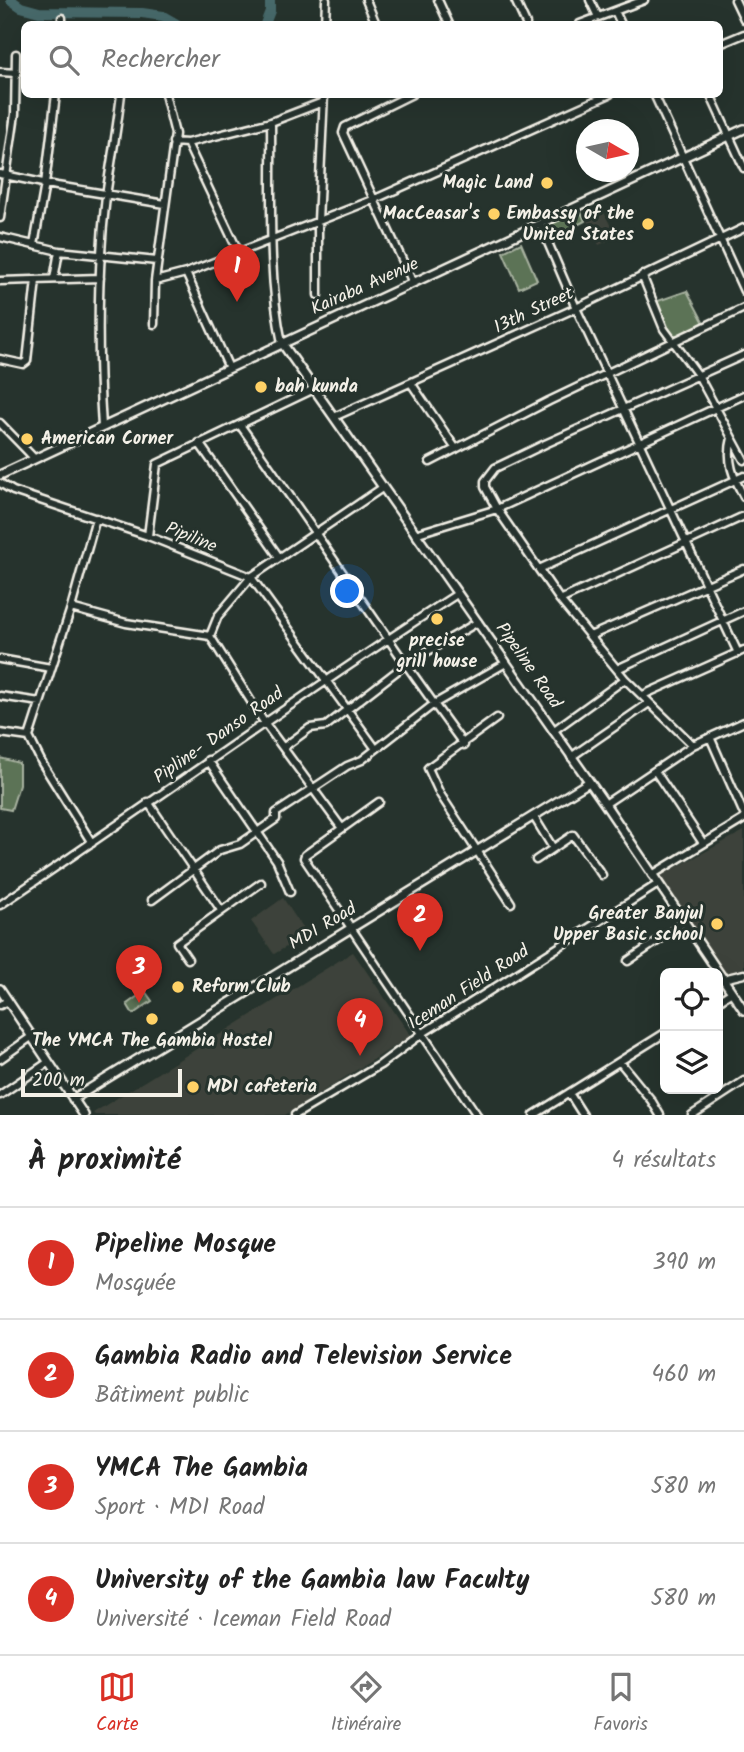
<!DOCTYPE html>
<html lang="fr">
<meta charset="utf-8">
<style>
:root{--surface:#fff;--page:#f6f6f6;--text:#222;--muted:#767676;--line:#e0e0e0;--accent:#d93025}
body{margin:0;font-family:Kalam,sans-serif;background:var(--page);color:var(--text)}
.controls{position:absolute;right:21px;bottom:21px;display:grid;overflow:hidden;border-radius:10px;box-shadow:0 7px 28px #0002}
.controls button{width:63px;height:63px;display:grid;place-items:center;padding:0;border:0;border-bottom:2px solid var(--line);background:var(--surface);color:var(--text);font:35px sans-serif}
.compass{position:absolute;left:576px;top:119px;width:63px;height:63px;border-radius:50%;background:var(--surface);box-shadow:0 7px 28px #0002;rotate:99deg}
.scale{position:absolute;left:21px;bottom:18px;width:161px;box-sizing:border-box;padding-left:7px;border:4px solid #f4f1e8;border-top:0;font-size:19px;line-height:24px;white-space:nowrap;color:#f4f1e8;-webkit-text-stroke:5px #26332d;paint-order:stroke}
.you{position:absolute;left:348px;top:592px;width:24px;height:24px;margin:-18px;border:5px solid #fff;border-radius:50%;background:#1a73e8;box-shadow:0 0 0 10px #1a73e833}
.badge{display:grid;place-items:center;width:46px;height:46px;border-radius:50%;background:var(--accent);color:#fff;font-size:23px;font-weight:700}
.pin{position:absolute;translate:-50% -58px;filter:drop-shadow(0 2px 4px #0008)}
.pin::after{content:'';position:absolute;top:37px;width:24px;height:21px;background:inherit;clip-path:polygon(0 0,100% 0,50% 100%)}
.list{margin:0;padding:0;list-style:none}
h2{display:flex;justify-content:space-between;align-items:center;height:91px;margin:0;padding:0 28px;font-size:30px}
h2 small{font-size:23px;font-weight:400;color:var(--muted)}
.list li{display:grid;grid-template-columns:46px 1fr auto;gap:21px;align-items:center;box-sizing:border-box;height:112px;padding:0 28px;border-top:2px solid var(--line)}
.list b{display:block;font-size:26px;white-space:nowrap}
.list p{margin:0;font-size:23px;white-space:nowrap;color:var(--muted)}
.list em{font-size:23px;font-style:normal;color:var(--muted)}
.icon{flex:none;width:38px;height:38px;fill:none;stroke:currentColor;stroke-width:2;stroke-linecap:round;stroke-linejoin:round}
.map{position:relative;flex:none;width:744px;height:1115px;overflow:hidden}
.search{position:absolute;background:var(--surface);box-shadow:0 7px 28px #0002;left:21px;right:21px;top:21px;height:77px;display:flex;align-items:center;gap:18px;box-sizing:border-box;padding:0 24px;border-radius:10px;color:var(--muted);font-size:26px}
.sheet{height:539px;background:var(--surface)}
nav{display:flex;justify-content:space-around;align-items:center;box-sizing:border-box;height:98px;border-top:2px solid var(--line);background:var(--surface);font-size:19px;color:var(--muted)}
nav a{display:grid;justify-items:center;gap:4px}
nav .on{color:var(--accent)}
.map>svg:first-child{display:block}
</style>
<div class="map">
<svg width="744" height="1115" viewBox="0 0 744 1115">
<rect width="100%" height="100%" fill="#26332d"/>
<filter id="ink" filterUnits="userSpaceOnUse"><feTurbulence type="fractalNoise" baseFrequency=".0143" numOctaves="2"/><feDisplacementMap in="SourceGraphic" scale="14" xChannelSelector="R" yChannelSelector="G"/><feConvolveMatrix kernelMatrix="1 2 1 2 8 2 1 2 1" color-interpolation-filters="sRGB"/></filter>
<g filter="url(#ink)">
<path fill="#3d433a" d="M601,206L616,237L599,245L584,214Z
M744,831V971L725,975L658,877Z
M283,898L307,935L274,954L251,921Z
M353,952L411,1036L285,1115H95L93,1113Z"/>
<path fill="#5c7357" stroke="#a8b2a0" stroke-width="2" d="M580,210L585,221L552,238L546,226Z
M521,243L537,280L519,288L503,252Z
M687,291L704,323L680,335H671L666,328L655,302Z
M0,758L19,763V785L11,810L0,808Z
M145,991L152,1001L133,1014L127,1004Z"/>
<g fill="none" stroke-linecap="round" stroke-linejoin="round">
<path stroke="#46696b" stroke-width="10" d="M11,0L21,7L39,12L142,13L163,16L177,24
M265,24L270,11V0"/>
<g stroke="#f4f1e8" stroke-width="11">
<path id="minor" d="M366,0L376,24
M438,0L449,24
M515,0L526,24
M590,0L598,17
M735,0L744,19
M615,11L621,24
M62,24V18
M325,24L326,0
M580,24L644,0
M720,44L744,34
M0,72L17,73
M165,94L175,134L155,281L186,273L375,199L610,94
M412,94L345,127L343,133L413,283
M654,94L744,291
M710,94L744,168
M271,122C272,194 267,273 282,343
M173,142L187,143L239,253
M187,143L271,122L323,102
M0,174L57,186L165,204
M0,218L15,114L16,54
M540,224L576,308L738,653
M0,237L59,251L157,261
M34,245L45,184L56,94
M186,273L229,368
M642,275L664,329L698,375L744,460
M54,279L59,251
M0,281L100,278
M318,295V221L324,94
M154,324L155,281
M0,359L23,364L27,361L36,280
M411,383L456,449
M334,417L576,308L744,228
M0,423L34,458
M240,425C316,531 386,640 464,745
M102,427C97,350 97,272 106,196C111,162 117,129 121,94
M732,438C726,461 733,477 744,497
M199,443L279,557
M430,462L549,401L744,308
M0,483L13,491L148,536L251,577L376,749
M415,534L497,509L744,395
M148,536L157,464L314,389
M539,569L744,476
M560,600L744,516
M71,608L126,623L210,636L264,722L341,827
M210,636L218,616L251,577L382,488
M590,636L744,569
M0,659L51,668
M617,669L744,611
M643,695L744,650
M0,696L40,702
M497,718L428,768L440,794L511,903
M553,731L625,679
M0,733L29,737
M710,737L744,814
M693,745L625,679L560,600L497,509L485,487V481L495,468L545,444L744,355
M284,747L310,728L326,726L406,664L478,622
M571,757L649,703
M208,760L277,861L290,892
M655,771L703,843
M148,802L221,910
M379,802L305,855L304,858L477,1115
M605,804L693,745L744,722
M534,817L553,848
M92,843L42,763L29,737L71,608L96,518
M536,860L573,835L602,875
M652,875L744,819
M152,900L220,850L240,844L276,819V813L347,766L362,760L434,704L506,663
M0,905C153,802 302,694 457,594
M188,959L177,943L261,883
M628,961L684,923
M723,979L744,974
M718,1001L732,992
M0,1005L8,1001
M0,1059L31,1037
M620,1062L651,1100L660,1115
M569,1093L583,1115
M0,1095L47,1063
M295,1115L380,1065L423,1033L658,884
M534,1115L665,1033
M692,1115L744,1081"/>
</g>
<g stroke="#f4f1e8" stroke-width="12">
<path id="tertiary" d="M282,343L605,804L744,1010
M0,475L744,129
M0,989L84,1115
M73,1099L589,782"/>
</g>
<use href="#minor" stroke="#26332d" stroke-width="6"/>
<use href="#tertiary" stroke="#26332d" stroke-width="7"/>
</g>
</g>
<g fill="#ffd166" stroke="#26332d" stroke-width="2.5">
<circle cx="547" cy="183" r="7"/>
<circle cx="494" cy="214" r="7"/>
<circle cx="648" cy="224" r="7"/>
<circle cx="261" cy="387" r="7"/>
<circle cx="27" cy="439" r="7"/>
<circle cx="437" cy="619" r="7"/>
<circle cx="717" cy="924" r="7"/>
<circle cx="178" cy="987" r="7"/>
<circle cx="152" cy="1019" r="7"/>
<circle cx="193" cy="1087" r="7"/>
</g>
<g text-anchor="middle" dominant-baseline="central" stroke-width="6" stroke-linejoin="round" paint-order="stroke">
<g font-size="18" font-weight="bold" fill="#f4f1e8" stroke="#26332d" text-anchor="end">
<text x="533" y="183">Magic Land</text>
<text x="480" y="214">MacCeasar's</text>
<text x="634" y="214">Embassy of the<tspan x="634" dy="21">United States</tspan></text>
<text x="275" y="387" text-anchor="start">bah kunda</text>
<text x="41" y="439" text-anchor="start">American Corner</text>
<text x="437" y="641" text-anchor="middle">precise<tspan x="437" dy="21">grill house</tspan></text>
<text x="703" y="914">Greater Banjul<tspan x="703" dy="21">Upper Basic school</tspan></text>
<text x="192" y="987" text-anchor="start">Reform Club</text>
<text x="152" y="1041" text-anchor="middle">The YMCA The Gambia Hostel</text>
<text x="207" y="1087" text-anchor="start">MDI cafeteria</text>
</g>
<g font-size="18" fill="#f4f1e8" stroke="#26332d">
<text transform="translate(365 287) rotate(-24)">Kairaba Avenue</text>
<text transform="translate(534 311) rotate(-25)">13th Street</text>
<text transform="translate(191 538) rotate(22)">Pipiline</text>
<text transform="translate(528 666) rotate(55)">Pipeline Road</text>
<text transform="translate(219 736) rotate(-35)">Pipline- Danso Road</text>
<text transform="translate(323 927) rotate(-31)">MDI Road</text>
<text transform="translate(469 988) rotate(-33)">Iceman Field Road</text>
</g>
</g>
</svg>
<div class="controls">
<button><svg class="icon" aria-label="locate" viewBox="0 0 24 24"><circle cx="12" cy="12" r="6"/><path d="M12 2v4M12 18v4M2 12h4M18 12h4"/></svg></button>
<button><svg class="icon" aria-label="layers" viewBox="0 0 24 24"><path d="M12 4l9 5-9 5-9-5zM3 14l9 5 9-5"/></svg></button>
</div>
<svg class="compass" viewBox="-18 -18 36 36"><path d="M0-13l5 13h-10z" fill="#e53935"/><path d="M0 13l5-13h-10z" fill="#767676"/></svg>
<div class="scale">200 m</div>
<div class="you"></div>
<div class="pin badge" style="left:237px;top:302px">1</div>
<div class="pin badge" style="left:420px;top:951px">2</div>
<div class="pin badge" style="left:139px;top:1003px">3</div>
<div class="pin badge" style="left:360px;top:1056px">4</div>
<div class="search"><svg class="icon" aria-label="search" viewBox="0 0 24 24"><circle cx="10" cy="10" r="6"/><path d="M15 15l6 6"/></svg>Rechercher</div>
</div>
<section class="sheet">
<h2>À proximité<small>4 résultats</small></h2>
<ul class="list">
<li><span class="badge">1</span><div><b>Pipeline Mosque</b><p>Mosquée</p></div><em>390 m</em></li>
<li><span class="badge">2</span><div><b>Gambia Radio and Television Service</b><p>Bâtiment public</p></div><em>460 m</em></li>
<li><span class="badge">3</span><div><b>YMCA The Gambia</b><p>Sport · MDI Road</p></div><em>580 m</em></li>
<li><span class="badge">4</span><div><b>University of the Gambia law Faculty</b><p>Université · Iceman Field Road</p></div><em>580 m</em></li>
</ul>
</section>
<nav>
<a class="on"><svg class="icon" aria-label="map" viewBox="0 0 24 24"><path d="M3 6l6-2 6 2 6-2v14l-6 2-6-2-6 2zM9 4v14M15 6v14"/></svg>Carte</a>
<a><svg class="icon" aria-label="directions" viewBox="0 0 24 24"><path d="M12 3l9 9-9 9-9-9zM9 14v-3h6M13 9l2 2-2 2"/></svg>Itinéraire</a>
<a><svg class="icon" aria-label="saved" viewBox="0 0 24 24"><path d="M7 4h10v16l-5-4-5 4z"/></svg>Favoris</a>
</nav>
